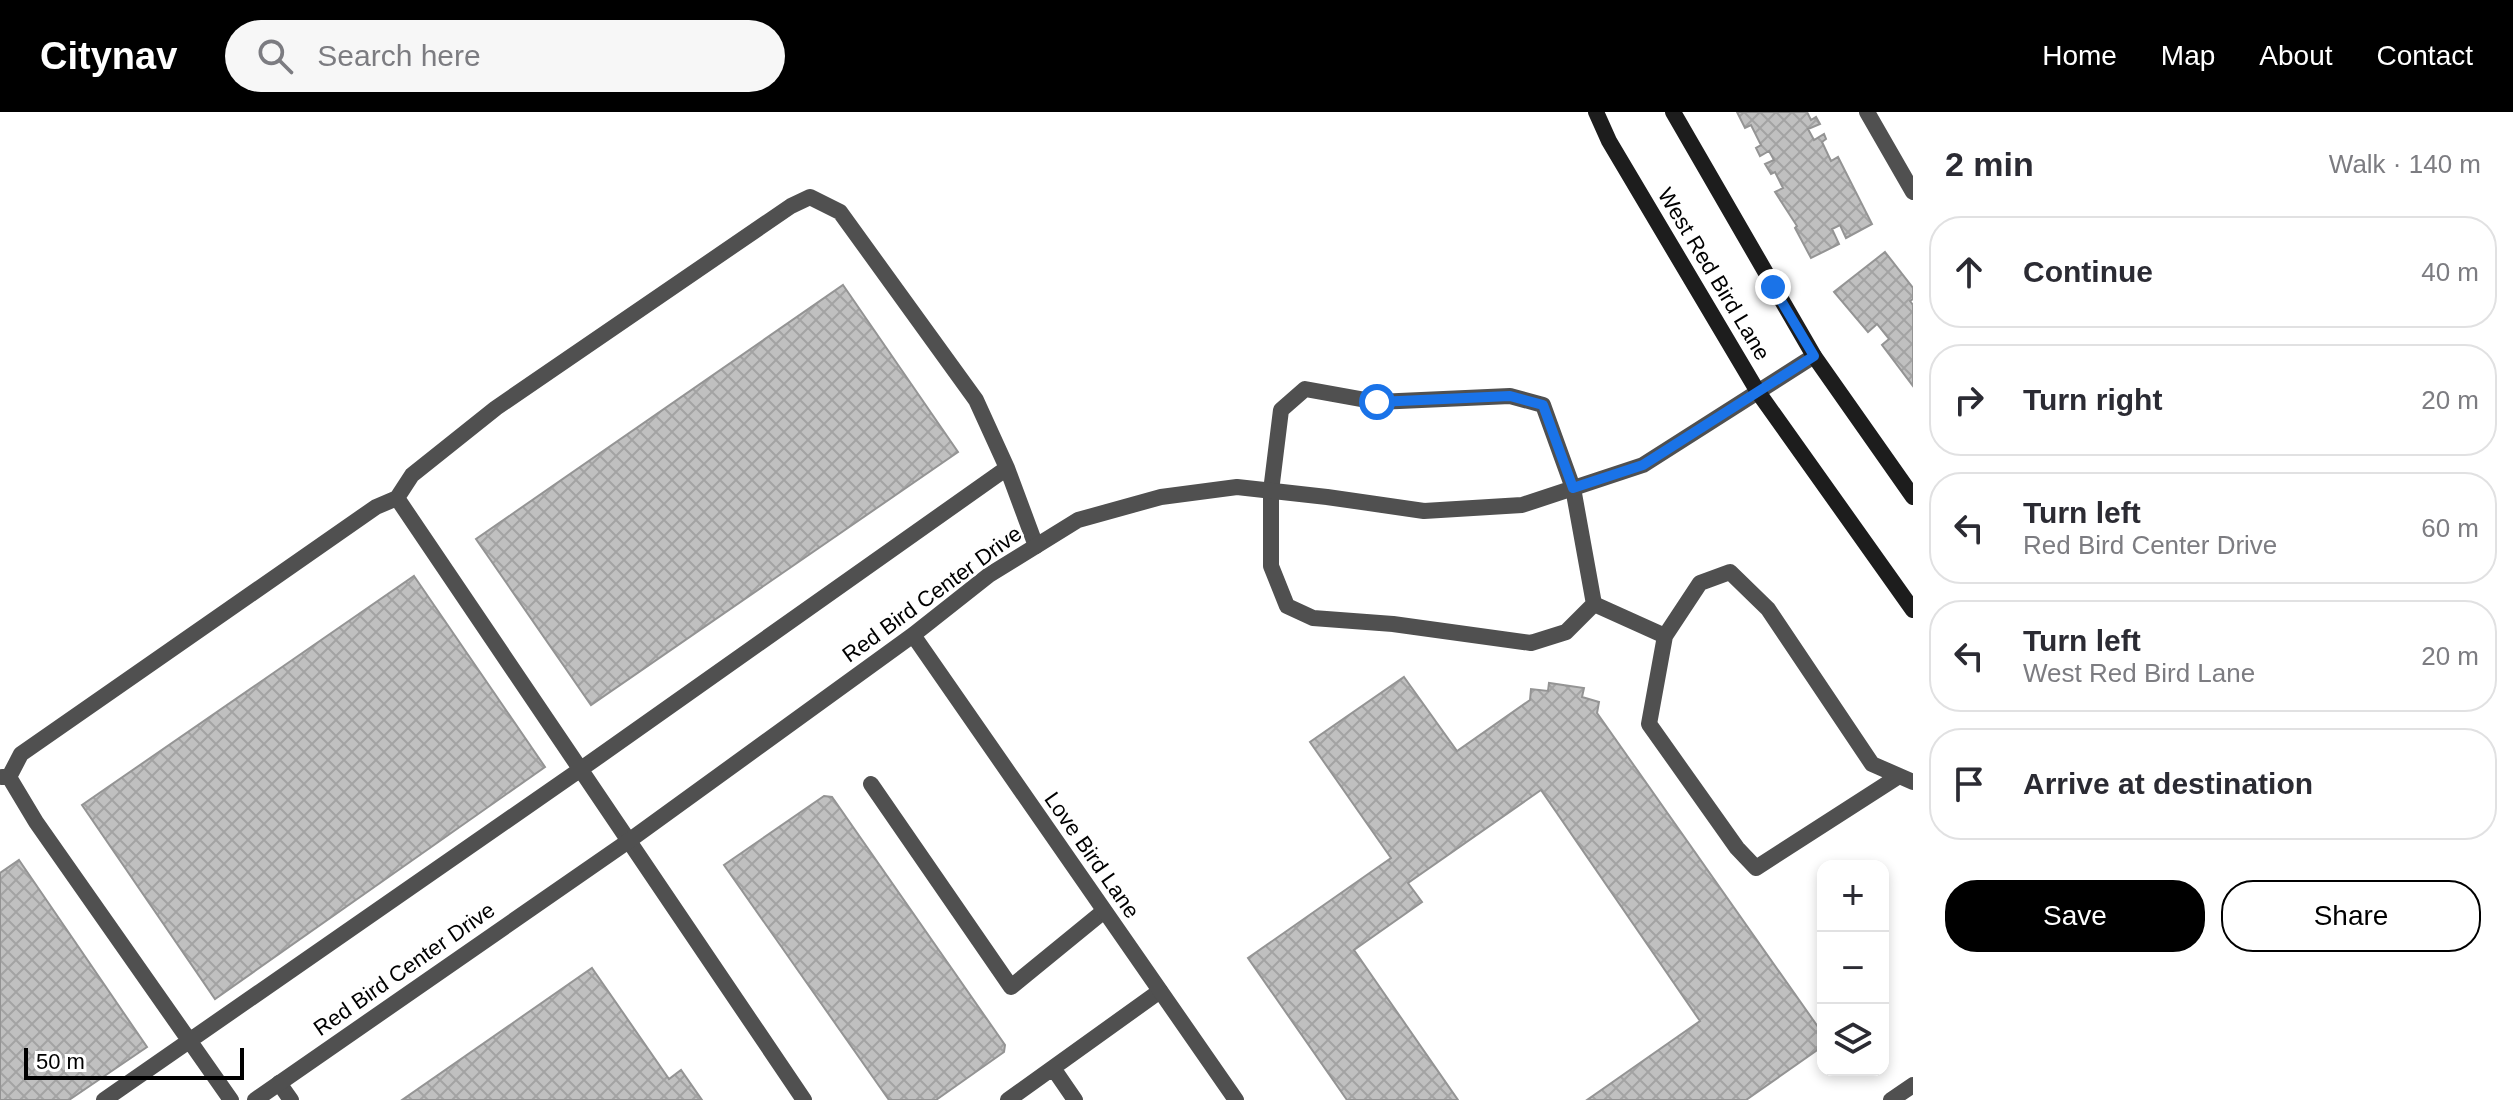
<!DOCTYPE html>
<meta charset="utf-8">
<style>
:root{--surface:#fff;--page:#f7f7f7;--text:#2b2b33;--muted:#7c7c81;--line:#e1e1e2;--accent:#000}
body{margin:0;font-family:Helvetica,sans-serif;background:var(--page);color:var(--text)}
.controls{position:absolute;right:24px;bottom:24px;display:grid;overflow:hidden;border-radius:16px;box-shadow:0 4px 12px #0003}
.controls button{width:72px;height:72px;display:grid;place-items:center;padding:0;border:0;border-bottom:2px solid var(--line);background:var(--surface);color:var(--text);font:40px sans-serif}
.scale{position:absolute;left:24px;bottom:20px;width:220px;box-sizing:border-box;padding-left:8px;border:4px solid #000;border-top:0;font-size:22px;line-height:28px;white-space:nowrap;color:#000;-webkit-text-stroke:6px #fff;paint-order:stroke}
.stop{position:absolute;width:24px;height:24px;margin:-18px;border:6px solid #1a73e8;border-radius:50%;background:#fff}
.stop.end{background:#1a73e8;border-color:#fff;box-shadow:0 2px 8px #0008}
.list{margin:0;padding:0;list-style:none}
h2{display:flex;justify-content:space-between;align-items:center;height:104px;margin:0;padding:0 32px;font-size:34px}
h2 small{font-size:26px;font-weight:400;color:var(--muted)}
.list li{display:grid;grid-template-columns:52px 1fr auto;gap:24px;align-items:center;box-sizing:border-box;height:112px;margin:0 16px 16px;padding:0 16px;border:2px solid var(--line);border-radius:32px}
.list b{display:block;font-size:30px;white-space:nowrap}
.list p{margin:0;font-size:26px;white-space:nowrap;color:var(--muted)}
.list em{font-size:26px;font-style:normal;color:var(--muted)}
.actions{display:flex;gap:16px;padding:24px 32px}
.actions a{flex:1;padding:18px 0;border:2px solid var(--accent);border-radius:32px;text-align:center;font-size:28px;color:var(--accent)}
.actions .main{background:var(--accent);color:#fff}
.icon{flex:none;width:44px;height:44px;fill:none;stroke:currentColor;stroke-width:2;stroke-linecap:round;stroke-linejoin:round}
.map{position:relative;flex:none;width:1913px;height:988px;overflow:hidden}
header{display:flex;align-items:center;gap:48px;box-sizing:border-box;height:112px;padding:0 40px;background:var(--accent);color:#fff}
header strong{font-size:38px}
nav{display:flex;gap:44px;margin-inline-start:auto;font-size:28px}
.search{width:560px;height:72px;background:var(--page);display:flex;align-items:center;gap:20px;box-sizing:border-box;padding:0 28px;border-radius:44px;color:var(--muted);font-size:30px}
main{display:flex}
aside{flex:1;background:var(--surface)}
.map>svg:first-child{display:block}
</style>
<header>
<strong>Citynav</strong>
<div class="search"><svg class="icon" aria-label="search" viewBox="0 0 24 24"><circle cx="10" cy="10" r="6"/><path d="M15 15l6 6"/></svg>Search here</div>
<nav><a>Home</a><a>Map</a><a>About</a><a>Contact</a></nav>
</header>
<main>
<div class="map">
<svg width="1913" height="988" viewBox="0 0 1913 988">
<defs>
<pattern id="building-cross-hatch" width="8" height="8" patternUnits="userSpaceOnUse" patternTransform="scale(2)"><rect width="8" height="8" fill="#c0c0c0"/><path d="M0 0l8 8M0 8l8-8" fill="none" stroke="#a3a3a3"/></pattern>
</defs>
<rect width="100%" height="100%" fill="#fff"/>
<path fill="url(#building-cross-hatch)" stroke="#949494" stroke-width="2" d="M1737,0H1807L1811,8L1816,5L1820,12L1808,17L1814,28L1824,22L1826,27L1822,30L1831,49L1838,45L1872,112L1846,126L1840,113L1832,117L1839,132L1811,146L1795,116L1797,114L1775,80L1783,76L1775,60L1771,62L1765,52L1774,48L1769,39L1760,44L1756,36L1761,33L1751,13L1745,16Z
M1885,140L1913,176V187L1910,189L1913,193V274L1882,233L1889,227L1877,212L1868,220L1834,180Z
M843,173L958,340L591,593L476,427Z
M414,464L545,655L215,887L82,693Z
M1404,565L1457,639L1530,588L1531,577L1548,579L1549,571L1584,576L1582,585L1599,590L1597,601L1823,922V934L1746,988H1587L1700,909L1541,678L1408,771L1422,790L1354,838L1458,988H1347L1248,846L1391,746L1310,630Z
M824,684L832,685L1005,933L1004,940L936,988H889L724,753Z
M19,748L147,935L69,988H0V761Z
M592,856L669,967L681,958L702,988H402Z"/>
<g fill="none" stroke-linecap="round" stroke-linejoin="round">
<path stroke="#505050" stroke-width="16" d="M1867,0L1913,80
M1305,277L1377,290L1510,284L1543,293L1573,376L1594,492L1566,520L1531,531L1393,512L1313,506L1287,494L1271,454V379L1281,298Z
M1594,492L1665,524
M1899,664L1756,756L1737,736L1649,612L1665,524L1700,471L1730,460L1768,497L1872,652L1913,670
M2,665H9L36,710L231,988
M9,665L21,642L376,395L397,386
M871,672L1011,875L1104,799
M1053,956L1075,988
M279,971L291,988
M104,988L581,657L1007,356
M804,988L397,386L412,363L496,296L791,94L810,85L840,100L976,288L1007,356L1036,434
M1008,988L1160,879
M1891,988L1913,973"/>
<path stroke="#505050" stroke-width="16" d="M913,523L1236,988
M255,988L630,728L913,523L989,463L1078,408L1161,385L1237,375L1327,385L1424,399L1522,393L1643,353L1814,244"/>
<path stroke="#1d1d1d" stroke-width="16" d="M1596,0L1609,29L1758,280L1913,498
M1673,0L1814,244L1913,385"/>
</g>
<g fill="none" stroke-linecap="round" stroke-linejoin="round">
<path stroke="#1a73e8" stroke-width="10" d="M1377,290L1510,284L1543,293L1573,376L1643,353L1814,244L1773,175"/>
</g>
<g text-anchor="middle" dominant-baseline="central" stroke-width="6" stroke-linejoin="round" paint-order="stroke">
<g font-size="22" fill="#000" stroke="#fff">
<text transform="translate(1714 162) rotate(59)">West Red Bird Lane</text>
<text transform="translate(932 482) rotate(-36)">Red Bird Center Drive</text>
<text transform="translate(1092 743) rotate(55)">Love Bird Lane</text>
<text transform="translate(404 857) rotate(-35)">Red Bird Center Drive</text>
</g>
</g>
</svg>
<div class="controls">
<button>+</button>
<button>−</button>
<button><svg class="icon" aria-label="layers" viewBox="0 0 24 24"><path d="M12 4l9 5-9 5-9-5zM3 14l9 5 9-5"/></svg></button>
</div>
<div class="scale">50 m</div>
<div class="stop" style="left:1377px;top:290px"></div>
<div class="stop end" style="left:1773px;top:175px"></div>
</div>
<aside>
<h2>2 min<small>Walk · 140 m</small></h2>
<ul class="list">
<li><svg class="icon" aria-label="ahead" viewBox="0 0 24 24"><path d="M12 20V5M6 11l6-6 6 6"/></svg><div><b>Continue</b></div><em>40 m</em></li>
<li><svg class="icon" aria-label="right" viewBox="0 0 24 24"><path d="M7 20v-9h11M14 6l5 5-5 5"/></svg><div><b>Turn right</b></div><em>20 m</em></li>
<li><svg class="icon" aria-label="left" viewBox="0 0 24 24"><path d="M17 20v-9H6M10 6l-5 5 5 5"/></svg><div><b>Turn left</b><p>Red Bird Center Drive</p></div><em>60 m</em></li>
<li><svg class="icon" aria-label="left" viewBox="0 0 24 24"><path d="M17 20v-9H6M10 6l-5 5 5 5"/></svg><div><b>Turn left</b><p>West Red Bird Lane</p></div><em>20 m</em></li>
<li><svg class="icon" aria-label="arrive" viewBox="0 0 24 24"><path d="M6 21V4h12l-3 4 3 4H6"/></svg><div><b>Arrive at destination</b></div></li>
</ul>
<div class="actions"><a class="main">Save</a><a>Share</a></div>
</aside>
</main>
